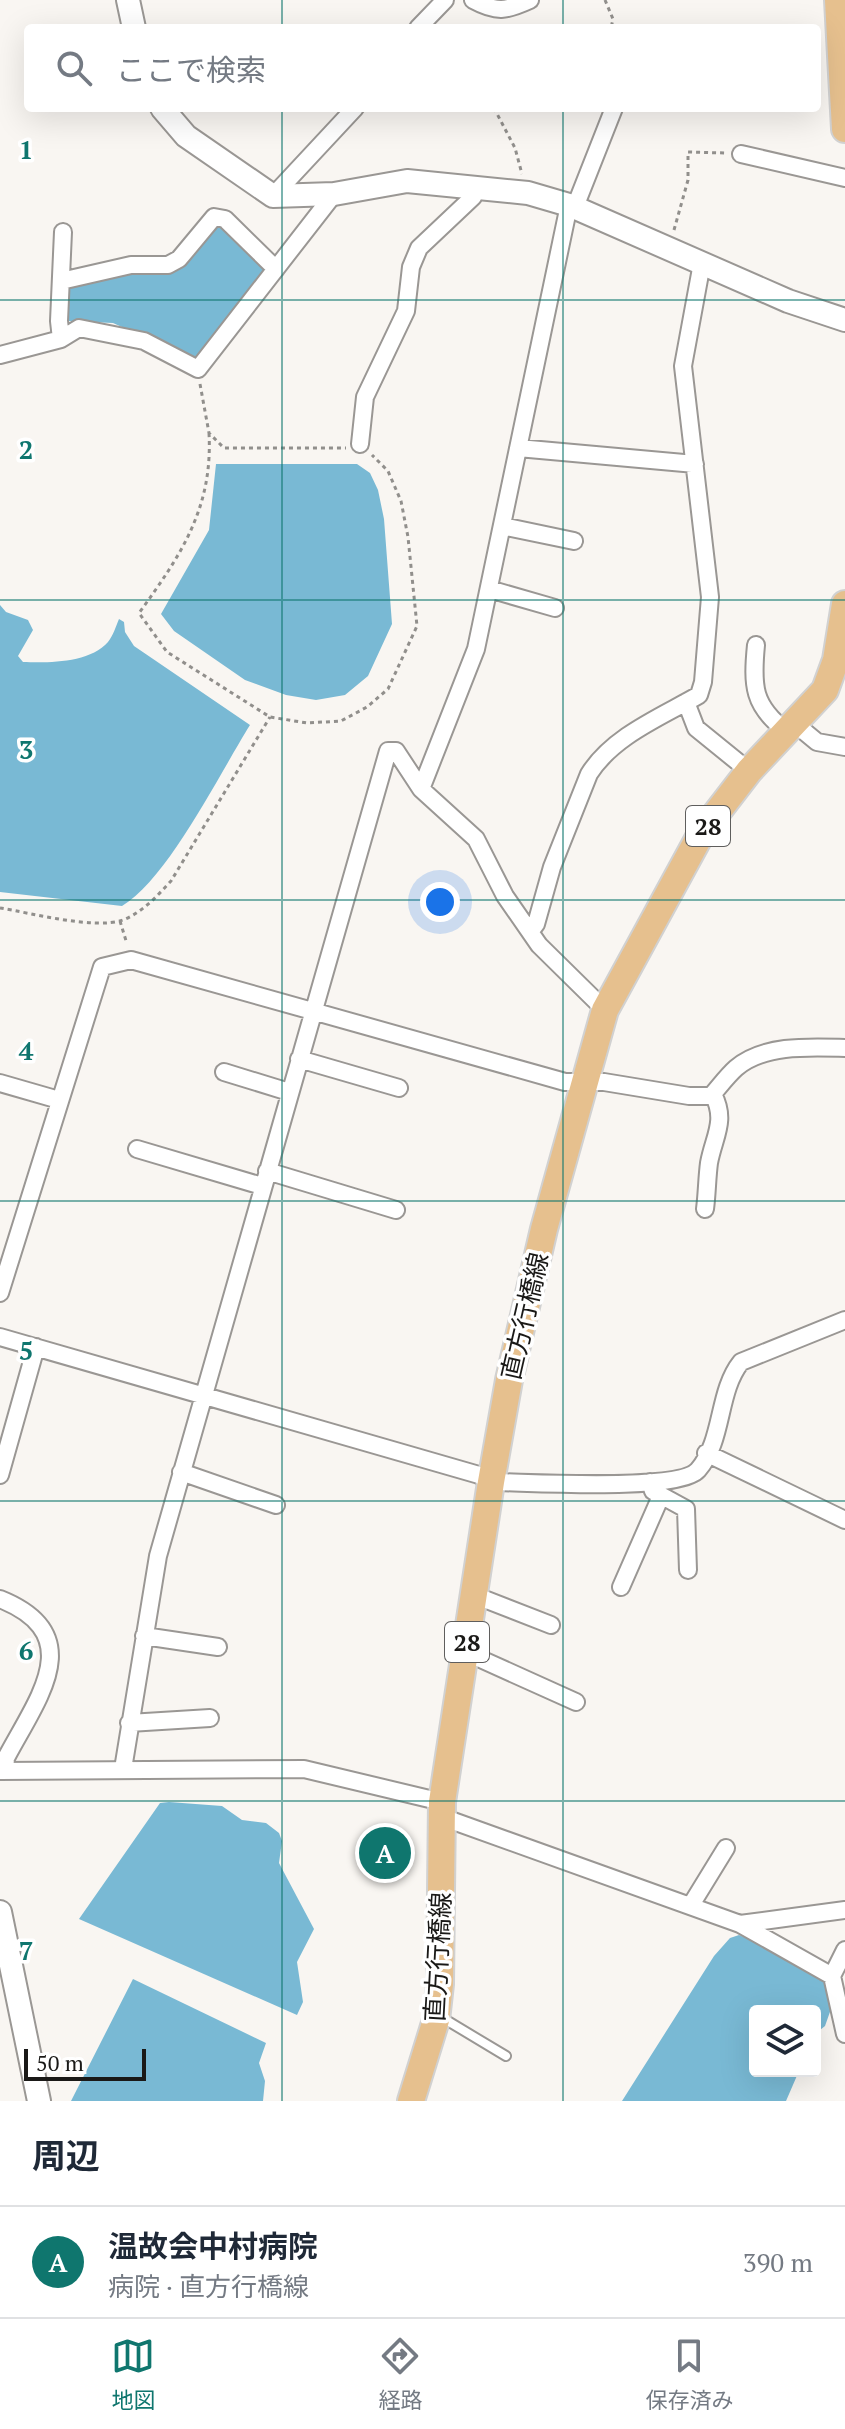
<!DOCTYPE html>
<html lang="ja">
<meta charset="utf-8">
<style>
:root{--surface:#fff;--page:#f6f6f7;--text:#1f2937;--muted:#747a83;--line:#e0e1e3;--accent:#0f766e}
body{margin:0;font-family:"PT Serif","Noto Sans JP",serif;background:var(--page);color:var(--text)}
.controls{position:absolute;right:24px;bottom:24px;display:grid;overflow:hidden;border-radius:8px;box-shadow:0 8px 32px #0002}
.controls button{width:72px;height:72px;display:grid;place-items:center;padding:0;border:0;border-bottom:2px solid var(--line);background:var(--surface);color:var(--text);font:40px sans-serif}
.scale{position:absolute;left:24px;bottom:20px;width:122px;box-sizing:border-box;padding-left:8px;border:4px solid #1a1917;border-top:0;font-size:22px;line-height:28px;white-space:nowrap;color:#1a1917;-webkit-text-stroke:6px #fff;paint-order:stroke}
.you{position:absolute;left:440px;top:902px;width:28px;height:28px;margin:-20px;border:6px solid #fff;border-radius:50%;background:#1a73e8;box-shadow:0 0 0 12px #1a73e833}
.badge{display:grid;place-items:center;width:52px;height:52px;border-radius:50%;background:var(--accent);color:#fff;font-size:26px;font-weight:700}
.pin{position:absolute;translate:-50% -50%;border:4px solid #fff;box-shadow:0 2px 8px #0006}
.list{margin:0;padding:0;list-style:none}
h2{display:flex;justify-content:space-between;align-items:center;height:104px;margin:0;padding:0 32px;font-size:34px}
h2 small{font-size:26px;font-weight:400;color:var(--muted)}
.list li{display:grid;grid-template-columns:52px 1fr auto;gap:24px;align-items:center;box-sizing:border-box;height:112px;padding:0 32px;border-top:2px solid var(--line)}
.list b{display:block;font-size:30px;white-space:nowrap}
.list p{margin:0;font-size:26px;white-space:nowrap;color:var(--muted)}
.list em{font-size:26px;font-style:normal;color:var(--muted)}
.icon{flex:none;width:44px;height:44px;fill:none;stroke:currentColor;stroke-width:2;stroke-linecap:round;stroke-linejoin:round}
.map{position:relative;flex:none;width:845px;height:2101px;overflow:hidden}
.search{position:absolute;background:var(--surface);box-shadow:0 8px 32px #0002;left:24px;right:24px;top:24px;height:88px;display:flex;align-items:center;gap:20px;box-sizing:border-box;padding:0 28px;border-radius:8px;color:var(--muted);font-size:30px}
.sheet{height:216px;background:var(--surface)}
nav{display:flex;justify-content:space-around;align-items:center;box-sizing:border-box;height:112px;border-top:2px solid var(--line);background:var(--surface);font-size:22px;color:var(--muted)}
nav a{display:grid;justify-items:center;gap:4px}
nav .on{color:var(--accent)}
.map>svg:first-child{display:block}
</style>
<div class="map">
<svg width="845" height="2101" viewBox="0 0 845 2101">
<rect width="100%" height="100%" fill="#f9f6f2"/>
<path fill="#79b9d4" d="M216,223L224,225L268,269L203,355L189,357L113,323L68,321L65,316C66,308 65,297 68,290C78,269 148,270 168,273Z
M216,464H357L370,473L378,490L384,519L392,624L368,676L345,695L316,700L286,695L245,680L174,631L161,614L209,530Z
M0,605L6,612L28,620L33,630L18,656L23,662C48,663 90,663 108,642C113,636 116,626 119,619L124,622L125,632L134,646L250,725C220,773 167,880 122,906L0,892Z
M169,1802L222,1806L242,1820L266,1823L279,1833L282,1841L279,1863L314,1929L297,1962L303,2002L297,2015L79,1919L160,1803Z
M739,1935L815,1968L826,1981L831,2009L825,2026L815,2034V2011H755V2071H799L786,2101H622L714,1956L730,1938Z
M133,1979L266,2043L259,2063L265,2081L263,2101H71Z"/>
<g fill="none" stroke-linecap="round" stroke-linejoin="round">
<g stroke="#9a9794" stroke-width="12">
<path id="lane" d="M441,2017L506,2056"/>
</g>
<g stroke="#9a9794" stroke-width="20">
<path id="street" d="M473,0C497,13 506,11 530,0
M418,28L445,0
M741,154L845,178
M273,196L355,108
M575,207L614,108
M61,281L131,265H168L179,259L214,217L225,219L276,269
M61,339L59,321L63,232
M0,355L61,339L79,328L144,341L198,369L334,194
M360,444L365,397L406,311L411,267L419,248L473,197L477,188
M518,448L695,464
M502,526L574,541
M489,589L555,608
M756,645C752,686 753,706 786,731
M686,702L696,728L749,771
M794,723L817,742L845,747
M421,789L476,649L569,205
M530,932L536,924L552,867L589,774C613,736 661,717 699,695L703,682L710,597L683,366L702,263
M299,1059L399,1088
M224,1072L289,1092
M0,1083L59,1100
M137,1149L262,1186
M267,1171L396,1210
M705,1209C707,1194 707,1178 709,1163C714,1136 727,1121 713,1094
M0,1293L102,967L131,960L565,1082H604L689,1096H711C719,1087 727,1076 736,1068C764,1044 811,1047 845,1048
M0,1337L479,1475L491,1482C526,1482 679,1492 698,1470C724,1440 717,1392 741,1362L845,1320
M706,1453L845,1520
M181,1472L276,1505
M0,1475L36,1347
M650,1482L653,1491L686,1509L688,1570
M621,1587L661,1496
M474,1595L551,1625
M0,1599C90,1635 37,1699 6,1758L5,1771
M144,1636L218,1647
M465,1652L576,1702
M129,1723L210,1718
M123,1769L158,1556L388,751H396L421,789L476,839L505,896L539,945L605,1010
M0,1771L304,1769L442,1802
M442,1817L740,1924L845,1910
M691,1905L726,1848
M740,1924L832,1976
M845,1950L832,1976L845,2034"/>
</g>
<g stroke="#9a9794" stroke-width="26">
<path id="secondary" d="M128,0L134,28
M162,108L186,136L273,196L334,194L407,181L528,193L569,205L788,301L845,320
M0,1912L39,2101"/>
</g>
<g stroke="#d1d1d1" stroke-width="30">
<path id="primary" d="M838,0L845,129
M411,2101L436,2020L440,1984L442,1802L491,1482L509,1380L544,1229L605,1010L702,832L749,771L825,690L836,660L845,604"/>
</g>
<path stroke="#918f8c" stroke-width="3" stroke-dasharray="4 4" stroke-linecap="butt" d="M605,0L613,19L611,28
M494,108L515,148L522,174
M674,230L688,180V152L725,153
M200,384L209,433L224,448H346
M209,433C213,508 181,555 139,613L167,652L270,717L307,723L341,721L367,707L388,689L417,626L408,537L401,501L388,471L372,455
M0,908C32,913 94,930 123,920C143,912 157,896 171,881L270,717
M120,921L127,944"/>
<use href="#lane" stroke="#fff" stroke-width="8"/>
<use href="#street" stroke="#fff" stroke-width="16"/>
<use href="#secondary" stroke="#fff" stroke-width="22"/>
<use href="#primary" stroke="#e6c08e" stroke-width="26"/>
</g>
<path fill="none" stroke="#0f766e" stroke-width="2" stroke-opacity="0.55" d="M282,0V28M563,0V28M282,108V2101M563,108V2101M0,300H845M0,600H845M0,900H845M0,1201H845M0,1501H845M0,1801H845"/>
<g text-anchor="middle" dominant-baseline="central" stroke-width="7" stroke-linejoin="round" paint-order="stroke">
<g fill="#fff" stroke="#5f5e5d" stroke-width="2">
<rect x="686" y="806" width="44" height="40" rx="6"/>
<rect x="445" y="1622" width="44" height="40" rx="6"/>
</g>
<g font-size="24" font-weight="bold" fill="#1a1917">
<text x="708" y="826">28</text>
<text x="467" y="1642">28</text>
</g>
<g font-size="26" fill="#1a1917" stroke="#fff">
<text transform="translate(524 1316) rotate(-77)">直方行橋線</text>
<text transform="translate(437 1957) rotate(-87)">直方行橋線</text>
</g>
</g>
<g font-size="26" text-anchor="middle" font-weight="bold" fill="#0f766e" stroke="#fff" stroke-width="7" stroke-linejoin="round" paint-order="stroke">
<text x="26" y="159">1</text>
<text x="26" y="459">2</text>
<text x="26" y="759">3</text>
<text x="26" y="1060">4</text>
<text x="26" y="1360">5</text>
<text x="26" y="1660">6</text>
<text x="26" y="1960">7</text>
</g>
</svg>
<div class="controls">
<button><svg class="icon" aria-label="layers" viewBox="0 0 24 24"><path d="M12 4l9 5-9 5-9-5zM3 14l9 5 9-5"/></svg></button>
</div>
<div class="scale">50 m</div>
<div class="you"></div>
<div class="pin badge" style="left:385px;top:1853px">A</div>
<div class="search"><svg class="icon" aria-label="search" viewBox="0 0 24 24"><circle cx="10" cy="10" r="6"/><path d="M15 15l6 6"/></svg>ここで検索</div>
</div>
<section class="sheet">
<h2>周辺<small></small></h2>
<ul class="list">
<li><span class="badge">A</span><div><b>温故会中村病院</b><p>病院 · 直方行橋線</p></div><em>390 m</em></li>
</ul>
</section>
<nav>
<a class="on"><svg class="icon" aria-label="map" viewBox="0 0 24 24"><path d="M3 6l6-2 6 2 6-2v14l-6 2-6-2-6 2zM9 4v14M15 6v14"/></svg>地図</a>
<a><svg class="icon" aria-label="directions" viewBox="0 0 24 24"><path d="M12 3l9 9-9 9-9-9zM9 14v-3h6M13 9l2 2-2 2"/></svg>経路</a>
<a><svg class="icon" aria-label="saved" viewBox="0 0 24 24"><path d="M7 4h10v16l-5-4-5 4z"/></svg>保存済み</a>
</nav>
